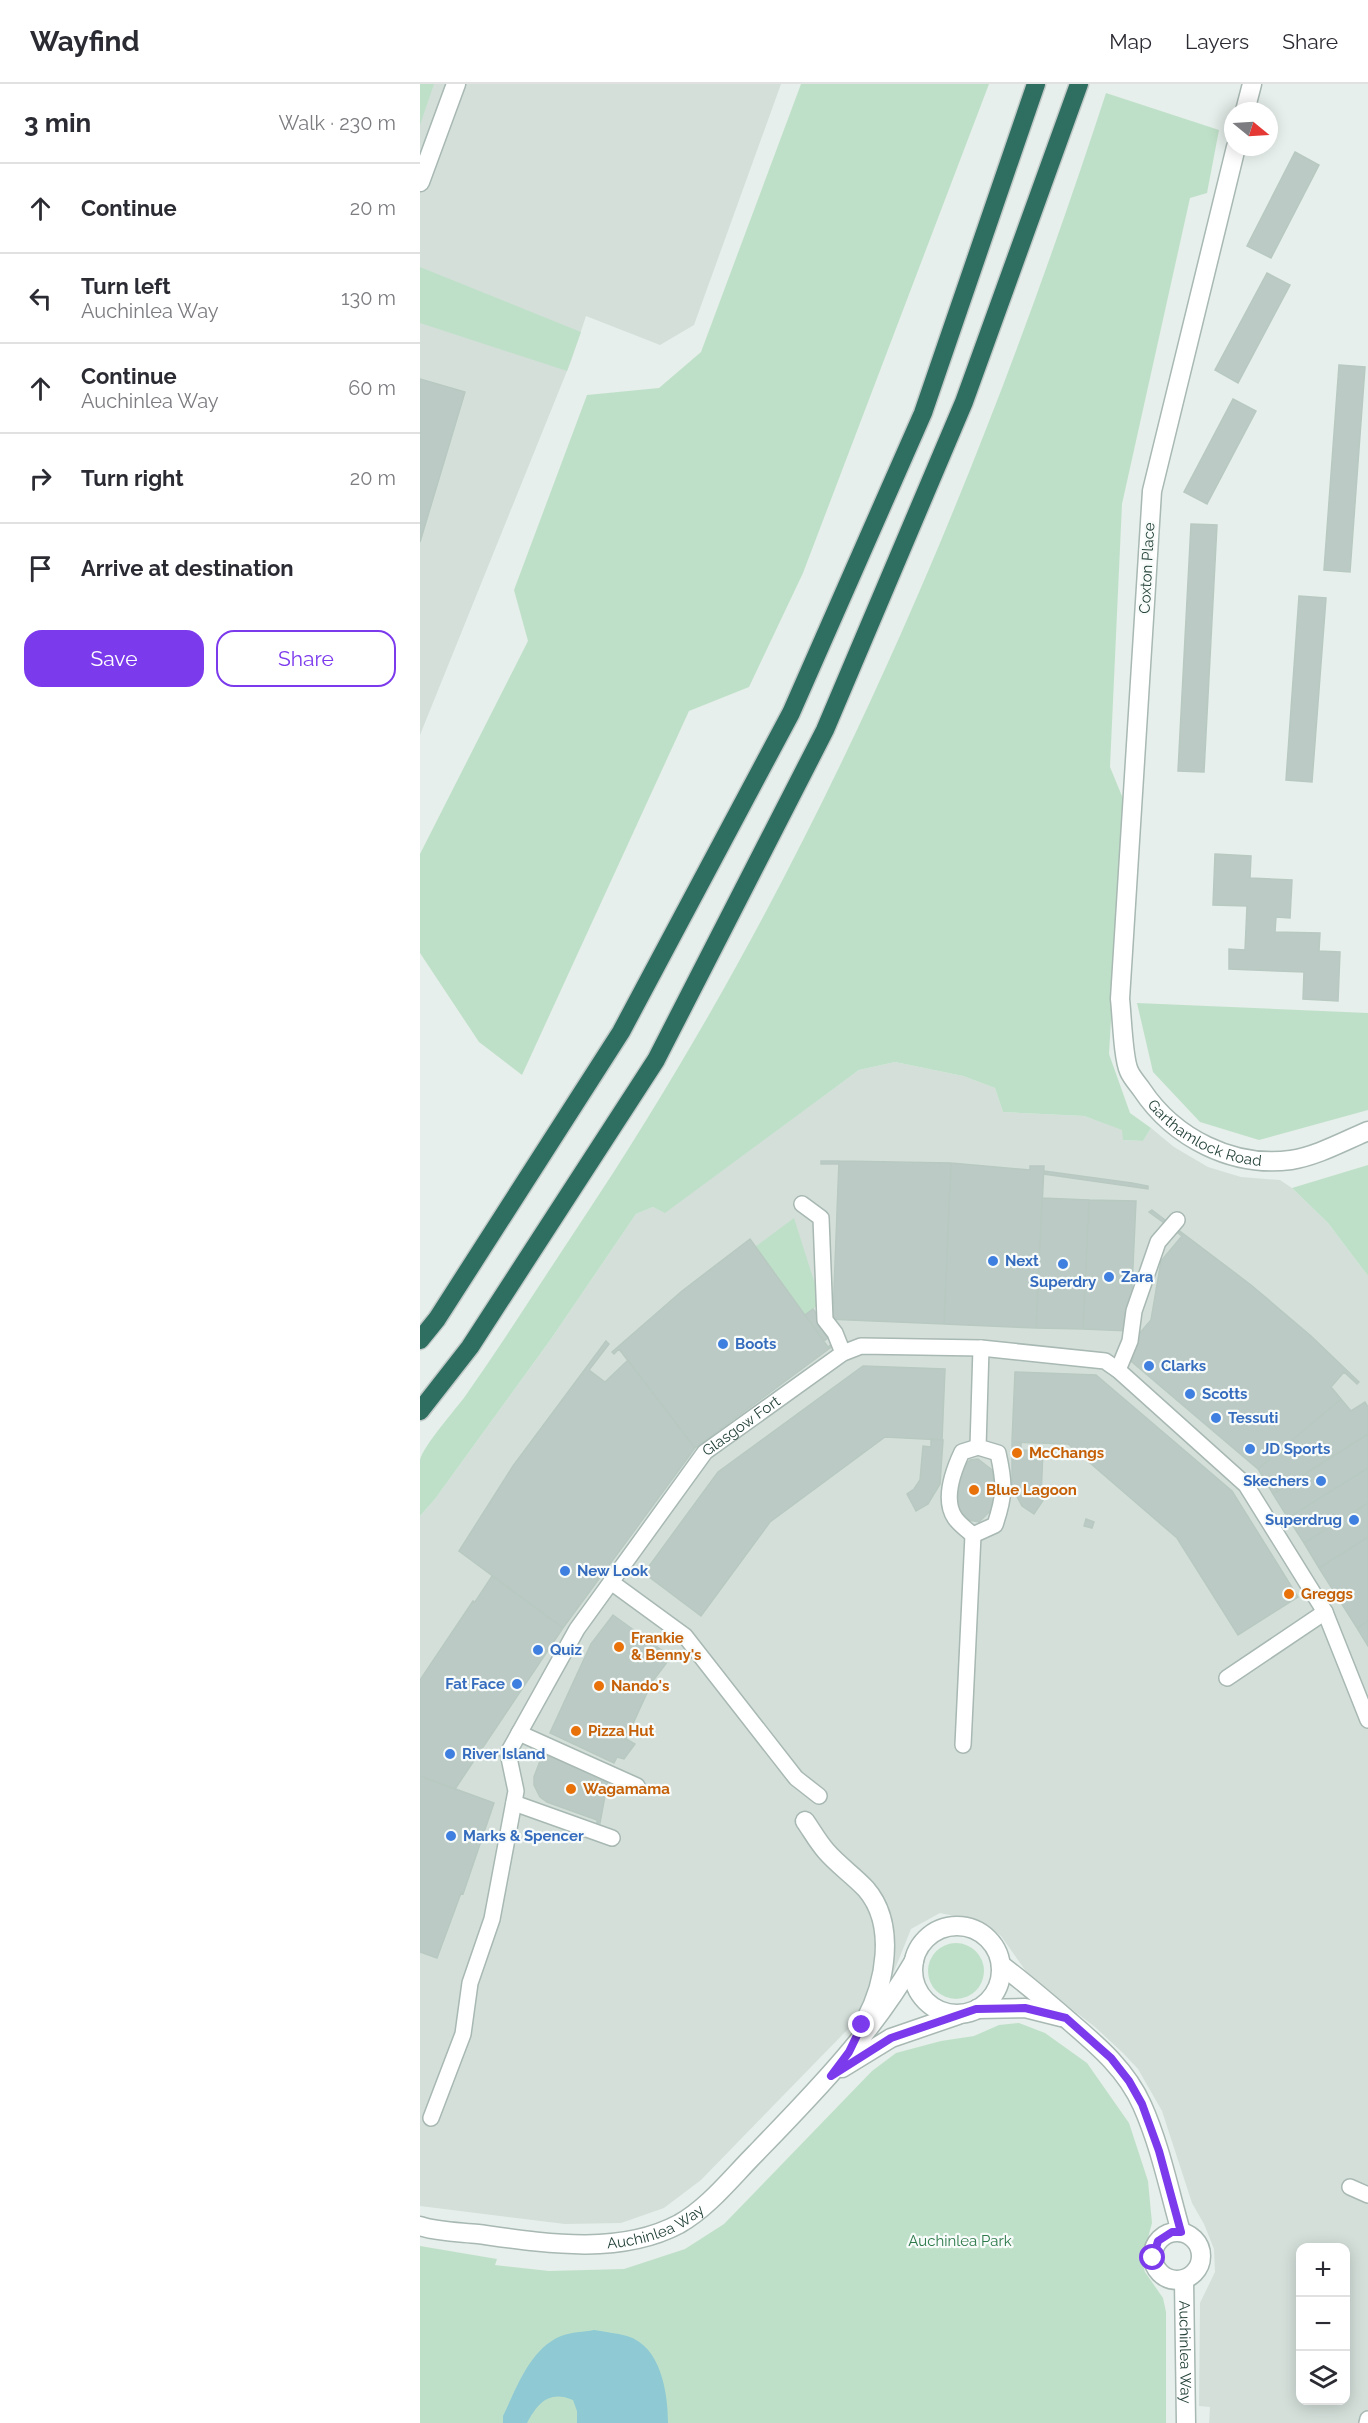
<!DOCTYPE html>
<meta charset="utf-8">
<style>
:root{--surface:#fff;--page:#f7f7f7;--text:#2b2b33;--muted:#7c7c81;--line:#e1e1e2;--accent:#7c3aed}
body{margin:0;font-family:Raleway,sans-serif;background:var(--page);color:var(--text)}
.controls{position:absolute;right:18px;bottom:18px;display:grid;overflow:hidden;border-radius:12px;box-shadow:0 3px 15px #0003}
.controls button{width:54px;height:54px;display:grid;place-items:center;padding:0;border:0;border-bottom:2px solid var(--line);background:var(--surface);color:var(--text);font:30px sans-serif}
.compass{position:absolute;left:804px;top:18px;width:54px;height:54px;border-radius:50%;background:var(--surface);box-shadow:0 3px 15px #0003;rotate:108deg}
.stop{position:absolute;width:18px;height:18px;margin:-14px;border:4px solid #7c3aed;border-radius:50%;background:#fff}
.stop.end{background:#7c3aed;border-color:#fff;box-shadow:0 2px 6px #0008}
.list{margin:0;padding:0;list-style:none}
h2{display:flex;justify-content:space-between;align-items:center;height:78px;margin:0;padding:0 24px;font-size:26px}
h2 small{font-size:20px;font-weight:400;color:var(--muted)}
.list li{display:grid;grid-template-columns:39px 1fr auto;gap:18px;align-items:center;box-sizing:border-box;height:90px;padding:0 24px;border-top:2px solid var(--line)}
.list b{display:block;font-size:22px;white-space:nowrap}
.list p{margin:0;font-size:20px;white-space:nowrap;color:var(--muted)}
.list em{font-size:20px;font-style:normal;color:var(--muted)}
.actions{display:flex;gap:12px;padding:18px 24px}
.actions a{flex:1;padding:14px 0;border:2px solid var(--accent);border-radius:18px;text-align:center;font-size:21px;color:var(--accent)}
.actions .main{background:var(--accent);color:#fff}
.icon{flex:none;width:33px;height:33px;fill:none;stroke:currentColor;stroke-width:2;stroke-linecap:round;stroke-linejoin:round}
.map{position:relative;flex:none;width:948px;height:2339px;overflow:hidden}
header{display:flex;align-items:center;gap:36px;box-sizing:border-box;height:84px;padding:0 30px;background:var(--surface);border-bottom:2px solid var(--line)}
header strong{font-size:28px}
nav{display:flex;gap:33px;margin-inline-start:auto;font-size:21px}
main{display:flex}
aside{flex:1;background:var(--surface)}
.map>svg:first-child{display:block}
</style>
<header>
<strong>Wayfind</strong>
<nav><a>Map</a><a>Layers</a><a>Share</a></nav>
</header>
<main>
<aside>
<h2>3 min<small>Walk · 230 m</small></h2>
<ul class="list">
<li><svg class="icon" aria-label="ahead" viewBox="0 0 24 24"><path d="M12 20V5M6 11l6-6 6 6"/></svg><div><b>Continue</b></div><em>20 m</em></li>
<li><svg class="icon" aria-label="left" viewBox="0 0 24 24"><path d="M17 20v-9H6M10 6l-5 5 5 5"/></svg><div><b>Turn left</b><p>Auchinlea Way</p></div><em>130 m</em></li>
<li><svg class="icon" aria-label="ahead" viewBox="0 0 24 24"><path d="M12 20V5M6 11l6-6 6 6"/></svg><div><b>Continue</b><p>Auchinlea Way</p></div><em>60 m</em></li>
<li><svg class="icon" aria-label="right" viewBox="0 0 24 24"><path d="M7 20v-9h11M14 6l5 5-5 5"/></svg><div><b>Turn right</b></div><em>20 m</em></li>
<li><svg class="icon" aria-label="arrive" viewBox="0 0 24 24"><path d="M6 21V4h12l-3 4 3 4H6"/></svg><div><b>Arrive at destination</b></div></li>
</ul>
<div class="actions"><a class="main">Save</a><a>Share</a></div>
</aside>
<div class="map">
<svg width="948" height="2339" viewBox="0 0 948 2339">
<rect width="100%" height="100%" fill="#e6efeb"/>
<path fill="#d4dfda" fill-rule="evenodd" d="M0,0H361L274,241L240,261L166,232L151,277L0,651Z
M475,978L543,992L575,1004L583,1028L664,1032L703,1046V1056L723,1057L731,1044L754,1063L788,1083L821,1093L860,1096L872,1104L908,1139L948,1192V2339H789L790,2323L779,2322L780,2219L795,2188L794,2165L784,2140L772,2119L742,2027L718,1985L703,1969L675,1943L610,1893L581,1852L563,1838L520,1829L491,1845L467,1905L281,2096L244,2124L201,2139L145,2140L0,2122V1432L15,1415L131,1255L216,1130L233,1123L245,1128L439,986ZM880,2164H926V2316H880Z"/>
<path fill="#bfe0c8" d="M0,0H14L0,41Z
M381,0H569L383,489L329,603L269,627L102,991L59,958L0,869V770L108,557L94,506L167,311L239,304L281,268Z
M686,9L799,46L787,109L770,114L702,420L690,683L704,717L689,970L710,1029L731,1044L723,1057L703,1056L702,1046L664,1032L583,1028L575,1004L543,992L475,978L439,986L245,1129L233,1123L216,1130L131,1255L15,1415L0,1432C0,1414 0,1393 0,1376C3,1362 36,1325 46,1311C86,1254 123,1195 161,1138C394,788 556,407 686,9Z
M0,183L161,248L147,287L0,239Z
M717,919L948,929V1026L839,1056L780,1038L733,988Z
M948,1081V1192L908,1139L872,1104Z
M374,1134L401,1219L385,1231L335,1163Z
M508 1887a28 28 0 1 1 56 0a28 28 0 1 1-56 0Z
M599,1939L625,1949L667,1979L709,2039L728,2097L732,2139L722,2176L725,2188L743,2214L746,2228V2339H0V2162L77,2175L75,2181L129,2187L204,2185L265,2165L304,2140L452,1987L476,1969L521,1957L554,1952L579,1941Z"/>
<path fill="#8ec9d4" d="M174,2246C185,2248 196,2249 207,2252C241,2262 248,2309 248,2339H157V2327L153,2316C129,2306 118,2319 107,2339H83V2332C97,2303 110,2265 141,2252C151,2248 164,2248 174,2246Z"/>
<path fill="#bbcac4" stroke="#b8c9c2" stroke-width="1.5" d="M875,68L899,81L851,174L827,162Z
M847,189L870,201L818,299L795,286Z
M919,281L945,283L930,488L904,486Z
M0,295L45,308L0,458Z
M813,315L836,327L787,420L764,408Z
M771,440L797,441L784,688L758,687Z
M879,512L906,514L892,698L866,696Z
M795,770L831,772L830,794L872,796L870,834L856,833L855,848L900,849L899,867L920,868L918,917L883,915L884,888L809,885V865L825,866L827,822L793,821Z
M401,1077H419V1080H401Z
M419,1077L531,1079L524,1240L407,1235L408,1231H413Z
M531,1079L610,1086V1082H624L616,1244L524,1240Z
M624,1087L712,1099L728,1102V1105L624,1090Z
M622,1114L669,1116L663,1245L616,1244Z
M669,1116L716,1117L710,1247L663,1245Z
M732,1126L831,1201L891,1252L939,1298L937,1300L924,1288L911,1303L921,1315L838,1385L711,1277L713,1274L711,1272L712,1258L731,1236L741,1177L762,1152L729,1128Z
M330,1155L408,1263L413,1259L414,1261L275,1364L199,1265L194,1270L192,1268L262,1207Z
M393,1225L412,1251L404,1257L385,1231Z
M186,1257L189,1260L169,1286L185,1298L208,1276L275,1364L143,1544L39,1467L93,1382Z
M443,1282L525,1285L522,1356L465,1353L350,1438L281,1532L224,1489L298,1388Z
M595,1288L676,1291L812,1407L878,1513L818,1551L757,1454L648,1360L592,1358Z
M921,1315L931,1327L945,1318L948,1323V1350L853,1410L838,1385Z
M948,1350V1384L868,1434L853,1410Z
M511,1355L523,1356L520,1400L508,1420L496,1427L487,1410L494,1405L500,1396L503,1362L511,1363Z
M592,1358L601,1359V1366L623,1367L621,1413L624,1415L614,1430L602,1422L592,1403Z
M558,1375L572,1386L576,1411L572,1425L559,1438L549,1436L536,1422L539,1388L550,1376Z
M948,1384V1419L884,1459L868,1434Z
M948,1419V1453L899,1484L884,1459Z
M666,1435L674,1438L672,1444L664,1442Z
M948,1453V1537L937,1544L899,1484Z
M72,1492L143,1544L35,1705L0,1692V1596L53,1517L55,1518Z
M193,1531L251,1573L232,1598L206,1655L215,1660L204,1675L197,1673L194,1679L130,1649L171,1560Z
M948,1537V1562L937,1544Z
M123,1669L185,1692L189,1690L180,1739H177V1736L127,1718L120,1713L114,1701V1693Z
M0,1692L74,1719L43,1810L41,1809L17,1874L0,1868Z"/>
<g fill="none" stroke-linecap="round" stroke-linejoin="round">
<g stroke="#a8b8b2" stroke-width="18">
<g id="pedestrian">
<path d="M382,1120L401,1134L405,1236L415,1249L423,1269"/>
<path d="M698,1286L710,1257L714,1227L738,1158L757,1136"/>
<path d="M553,1451C547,1446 539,1440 535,1434C522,1415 534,1385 542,1368L558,1363"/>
<path d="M191,1498L265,1552L376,1694L399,1712"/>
<path d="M807,1594L905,1528"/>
<path d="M99,1649L217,1702"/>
<path d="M543,1661L553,1451L575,1441C585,1411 585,1400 578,1369L558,1363L561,1264"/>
<path d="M94,1719L192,1754"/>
<path id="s1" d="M11,2034L43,1950L50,1899L72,1835L96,1707L88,1669L157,1545L285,1368L423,1269L441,1262L561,1264L685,1277L698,1286L826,1401L905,1528L948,1636"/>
<path d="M930,2103L948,2111"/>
<path d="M947,2339L948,2335"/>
</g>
</g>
<g stroke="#a8b8b2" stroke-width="21">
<g id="minor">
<path d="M825,27L832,0"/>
<path id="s2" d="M816,63L732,407L700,915C702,932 703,974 709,987C712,994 718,1000 722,1006C754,1054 813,1084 871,1076C897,1072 924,1057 948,1047"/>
<path d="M0,98L36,0"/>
</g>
</g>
<g stroke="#a8b8b2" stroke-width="21">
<g id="tertiary">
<path d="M385,1737C392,1747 398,1758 406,1767C418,1781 434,1792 446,1805C477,1841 465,1900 445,1937"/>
<circle cx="537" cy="1886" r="44"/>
<path d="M581,1881C604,1898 626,1917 648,1936C677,1961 706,1985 722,2021C740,2061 749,2106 761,2148"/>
<path d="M557,1925L605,1924L641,1933"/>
<path d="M422,1984L471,1954L538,1931"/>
<path id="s3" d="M0,2142C18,2148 40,2148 58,2150C123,2159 199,2172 259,2140C289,2123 312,2093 336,2069C394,2009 452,1950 494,1877"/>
<circle cx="757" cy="2172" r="24"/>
<path id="s4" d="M764,2196L766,2339"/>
</g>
</g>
<g stroke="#c2cac8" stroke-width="21">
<path id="motorway" d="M0,1256L17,1235L201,948L371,629L503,329L616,0
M0,1327L50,1263L236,976L405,646L544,318L659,0"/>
</g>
<use href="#pedestrian" stroke="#fff" stroke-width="15"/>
<use href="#minor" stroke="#fff" stroke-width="18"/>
<use href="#tertiary" stroke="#fff" stroke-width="18"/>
<use href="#motorway" stroke="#2f6f62" stroke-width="18"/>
</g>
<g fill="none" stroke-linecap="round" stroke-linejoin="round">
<path stroke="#7c3aed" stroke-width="8" d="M442,1941L429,1968L411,1992L471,1954L556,1925L605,1924L646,1934L691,1974L709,1997L722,2020L739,2067L761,2148H752L738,2157L733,2174"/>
</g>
<g fill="#3f7fe0" stroke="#f7fbf9" stroke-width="2">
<circle cx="573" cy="1177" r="6"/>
<circle cx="643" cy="1180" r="6"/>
<circle cx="689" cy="1193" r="6"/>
<circle cx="303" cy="1260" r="6"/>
<circle cx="729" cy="1282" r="6"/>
<circle cx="770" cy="1310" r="6"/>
<circle cx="796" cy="1334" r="6"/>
<circle cx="830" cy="1365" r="6"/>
<circle cx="901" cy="1397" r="6"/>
<circle cx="934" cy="1436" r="6"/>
<circle cx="145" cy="1487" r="6"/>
<circle cx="118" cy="1566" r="6"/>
<circle cx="97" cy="1600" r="6"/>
<circle cx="30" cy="1670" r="6"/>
<circle cx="31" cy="1752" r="6"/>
</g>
<g fill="#e8710a" stroke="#f7fbf9" stroke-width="2">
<circle cx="597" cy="1369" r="6"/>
<circle cx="554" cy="1406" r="6"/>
<circle cx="869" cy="1510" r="6"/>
<circle cx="199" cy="1563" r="6"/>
<circle cx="179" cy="1602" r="6"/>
<circle cx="156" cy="1647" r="6"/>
<circle cx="151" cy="1705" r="6"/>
</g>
<g text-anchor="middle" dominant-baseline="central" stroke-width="4.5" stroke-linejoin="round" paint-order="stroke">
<g font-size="15" fill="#24423a" stroke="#f7fbf9">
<text transform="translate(727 484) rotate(-87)">Coxton Place</text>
<text stroke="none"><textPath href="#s2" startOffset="1038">Garthamlock Road</textPath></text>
<text stroke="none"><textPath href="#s1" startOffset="783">Glasgow Fort</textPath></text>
<text stroke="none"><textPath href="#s3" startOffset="240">Auchinlea Way</textPath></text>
<text stroke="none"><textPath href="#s4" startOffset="72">Auchinlea Way</textPath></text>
</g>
<g font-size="15" font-weight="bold" fill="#366cbe" stroke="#f7fbf9" text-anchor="start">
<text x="585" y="1177">Next</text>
<text x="701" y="1193">Zara</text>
<text x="643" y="1198" text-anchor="middle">Superdry</text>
<text x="315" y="1260">Boots</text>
<text x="741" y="1282">Clarks</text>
<text x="782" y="1310">Scotts</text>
<text x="808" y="1334">Tessuti</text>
<text x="842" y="1365">JD Sports</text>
<text x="889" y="1397" text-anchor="end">Skechers</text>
<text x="922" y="1436" text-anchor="end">Superdrug</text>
<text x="157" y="1487">New Look</text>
<text x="130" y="1566">Quiz</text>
<text x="85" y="1600" text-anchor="end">Fat Face</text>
<text x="42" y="1670">River Island</text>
<text x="43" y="1752">Marks &amp; Spencer</text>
</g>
<g font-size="15" font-weight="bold" fill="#c56008" stroke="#f7fbf9" text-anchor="start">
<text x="609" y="1369">McChangs</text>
<text x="566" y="1406">Blue Lagoon</text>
<text x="881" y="1510">Greggs</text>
<text x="211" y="1554">Frankie<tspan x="211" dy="17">&amp; Benny's</tspan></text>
<text x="191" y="1602">Nando's</text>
<text x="168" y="1647">Pizza Hut</text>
<text x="163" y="1705">Wagamama</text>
</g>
<g font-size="15" fill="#2d7a4b" stroke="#f7fbf9">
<text x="540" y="2157">Auchinlea Park</text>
</g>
</g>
</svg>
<div class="controls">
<button>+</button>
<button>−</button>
<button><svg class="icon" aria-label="layers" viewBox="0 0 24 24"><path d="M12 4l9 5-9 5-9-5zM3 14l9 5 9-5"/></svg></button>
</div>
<svg class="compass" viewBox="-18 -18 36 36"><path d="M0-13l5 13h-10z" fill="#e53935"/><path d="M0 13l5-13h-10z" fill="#7c7c81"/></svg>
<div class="stop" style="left:733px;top:2174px"></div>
<div class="stop end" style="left:442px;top:1941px"></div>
</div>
</main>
